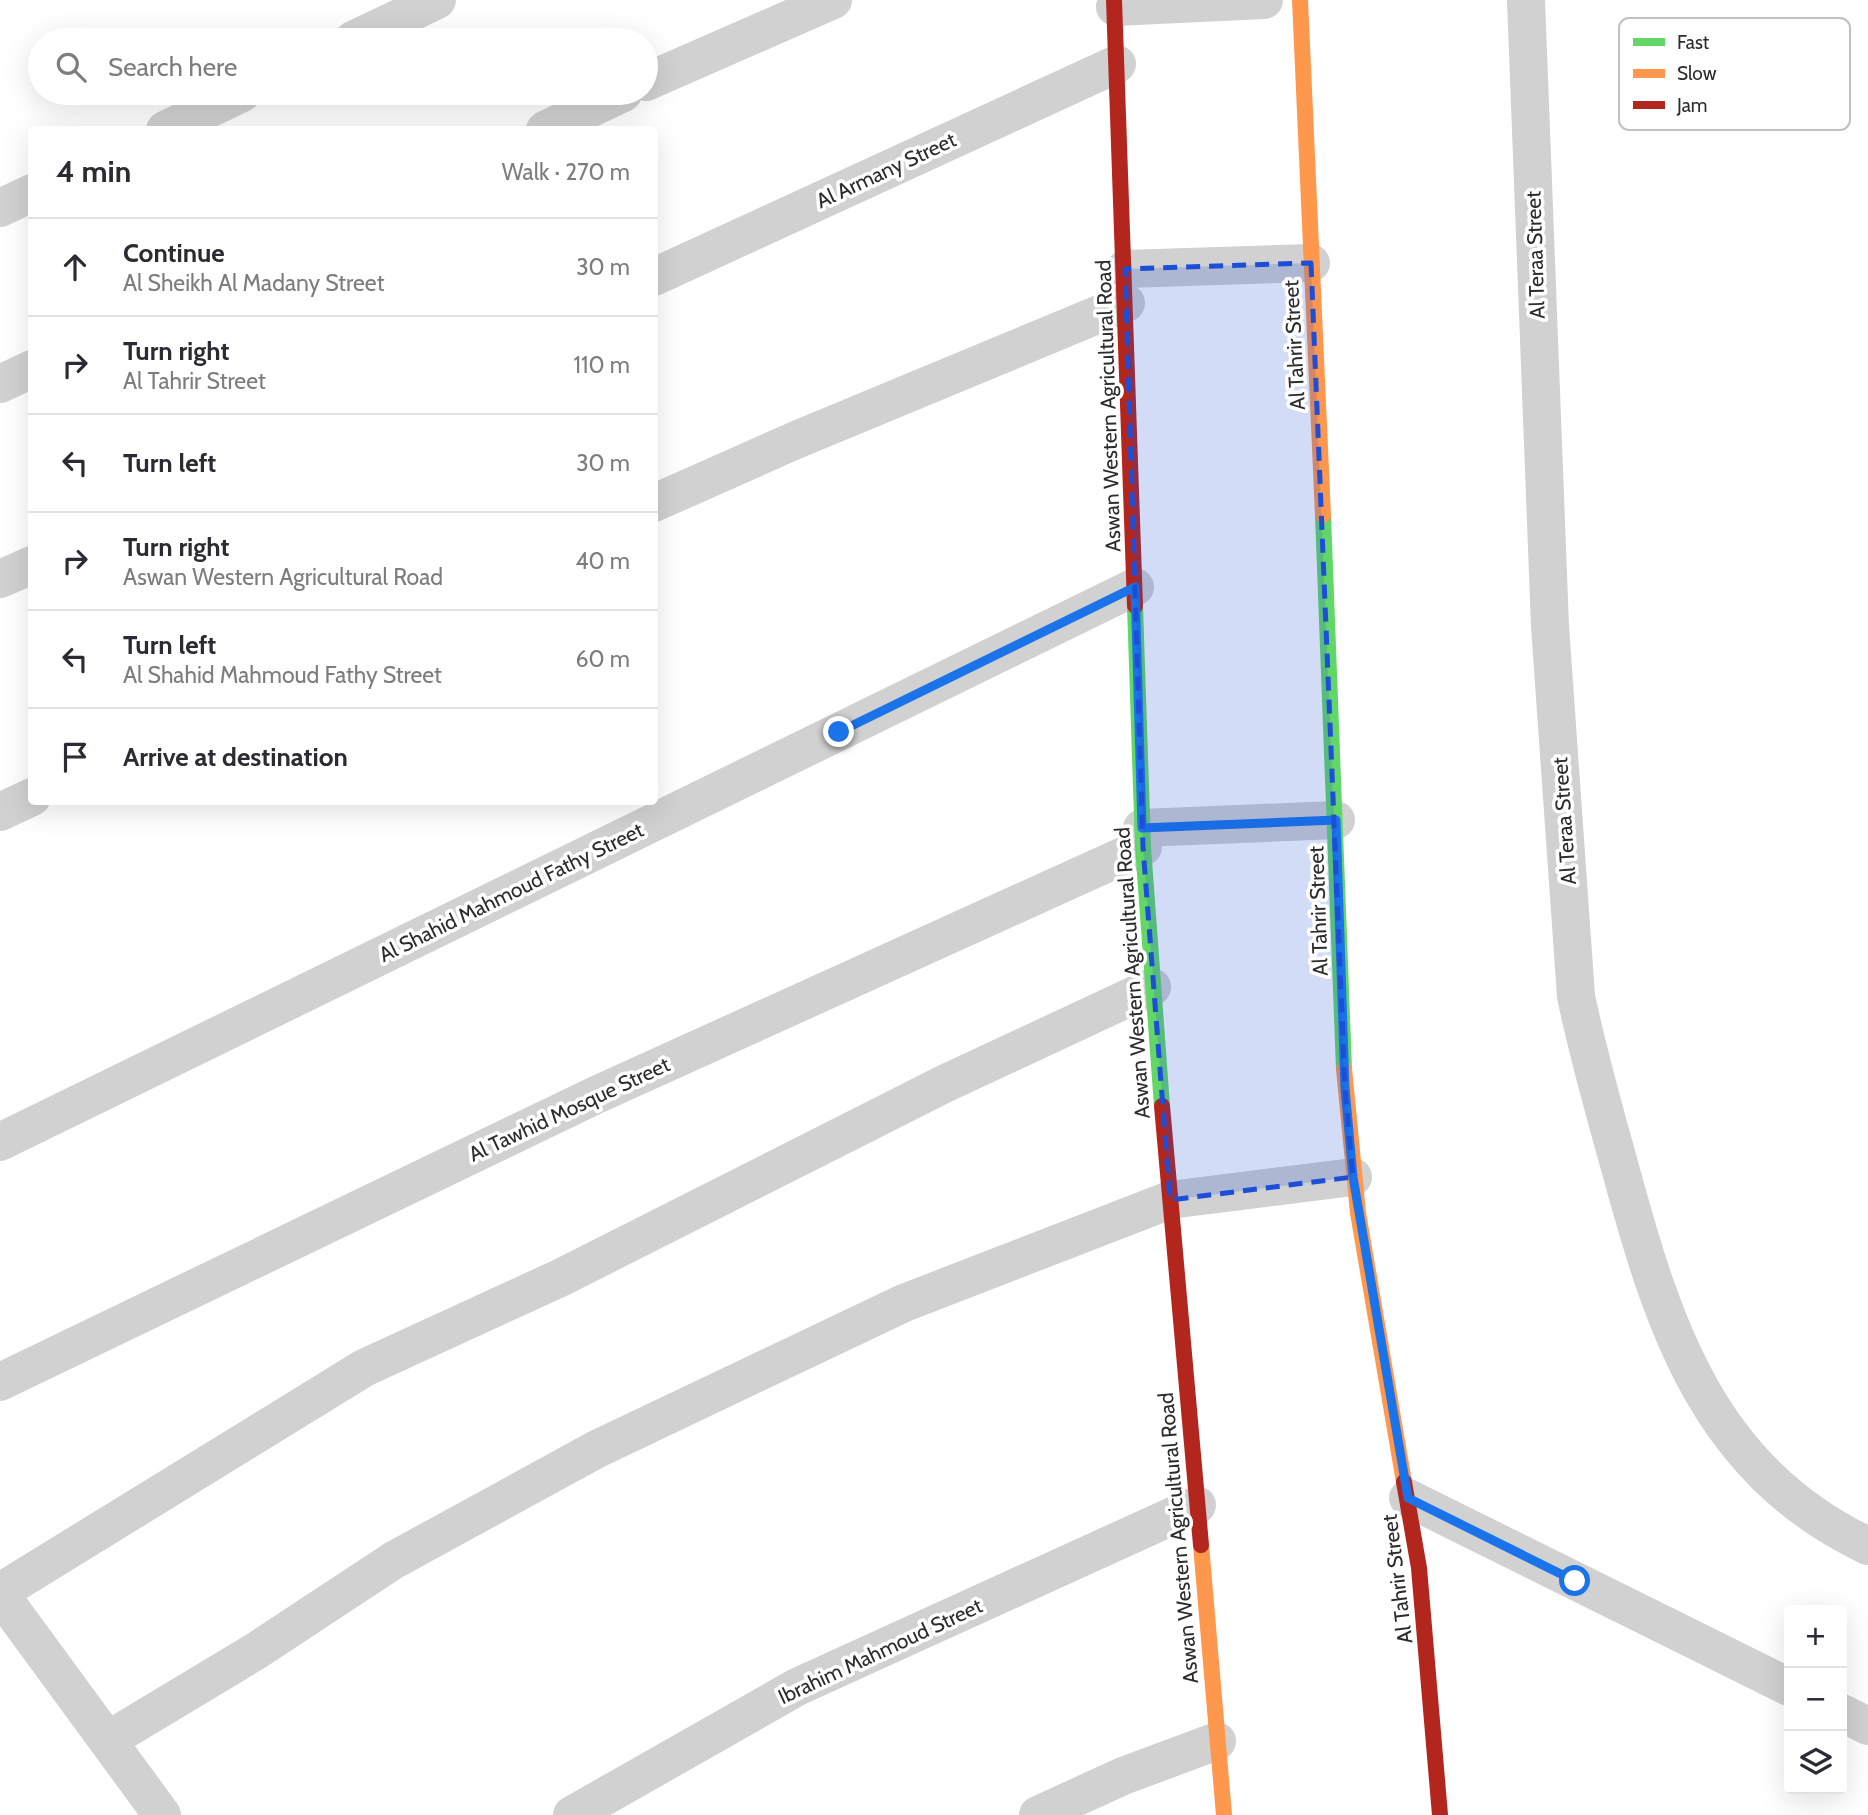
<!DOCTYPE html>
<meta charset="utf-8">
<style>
:root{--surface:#fff;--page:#f2f2f3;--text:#2b2b33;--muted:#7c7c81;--line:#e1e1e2}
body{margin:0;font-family:Cabin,sans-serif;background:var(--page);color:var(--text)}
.controls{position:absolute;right:21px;bottom:21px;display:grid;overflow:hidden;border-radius:7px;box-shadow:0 7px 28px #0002}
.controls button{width:63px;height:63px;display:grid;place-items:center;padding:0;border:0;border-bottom:2px solid var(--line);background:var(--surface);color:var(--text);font:35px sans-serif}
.stop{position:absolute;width:21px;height:21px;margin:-16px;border:5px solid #1a73e8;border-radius:50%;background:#fff}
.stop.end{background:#1a73e8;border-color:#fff;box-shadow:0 2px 7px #0008}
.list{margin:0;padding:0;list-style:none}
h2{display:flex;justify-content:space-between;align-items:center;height:91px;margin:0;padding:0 28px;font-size:30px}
h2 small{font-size:23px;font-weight:400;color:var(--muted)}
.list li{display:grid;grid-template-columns:46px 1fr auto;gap:21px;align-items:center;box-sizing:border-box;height:98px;padding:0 28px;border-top:2px solid var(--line)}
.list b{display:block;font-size:26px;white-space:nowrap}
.list p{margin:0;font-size:23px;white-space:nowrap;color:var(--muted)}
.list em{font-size:23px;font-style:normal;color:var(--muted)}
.icon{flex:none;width:38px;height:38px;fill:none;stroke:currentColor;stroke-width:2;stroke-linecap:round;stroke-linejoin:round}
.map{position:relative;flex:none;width:1868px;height:1815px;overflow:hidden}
.search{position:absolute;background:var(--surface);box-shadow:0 7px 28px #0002;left:28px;top:28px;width:630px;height:77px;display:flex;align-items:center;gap:18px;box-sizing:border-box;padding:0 24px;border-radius:38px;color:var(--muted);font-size:26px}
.panel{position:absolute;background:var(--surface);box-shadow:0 7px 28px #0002;left:28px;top:126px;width:630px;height:679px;border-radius:7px}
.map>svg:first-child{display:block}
</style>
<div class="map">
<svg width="1868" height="1815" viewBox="0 0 1868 1815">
<rect width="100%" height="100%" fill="#fff"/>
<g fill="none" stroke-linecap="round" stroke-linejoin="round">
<path stroke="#d1d1d1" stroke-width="38" d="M1526,0L1550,626L1576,996C1588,1055 1605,1113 1621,1171C1664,1329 1709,1470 1868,1546
M1115,7L1264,0
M353,40L437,0
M646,82L833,0
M165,130L242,93
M545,130L623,93
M0,208L32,193
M1125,269L1311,263
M654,277L1117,64
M0,384L32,369
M654,503L796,440L1126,303
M0,579L32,565
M0,812L32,797
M1142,828L1336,820
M0,1142L1135,587
M0,1382L596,1095L1143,847
M1408,1498L1789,1687
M0,1592L364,1368L560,1278L944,1084L1152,987
M0,1594L162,1815
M1842,1713L1868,1726
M108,1740L256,1651L394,1560L597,1449L904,1303L1170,1200L1353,1177
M572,1815L797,1687L1197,1505
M1038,1815L1123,1776L1217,1741"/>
<path stroke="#63d668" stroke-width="16" d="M1323,515L1344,1069
M1135,606L1143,847L1162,1106"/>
<path stroke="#ff974d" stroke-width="16" d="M1300,0L1323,515
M1344,1069L1358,1213L1404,1482
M1201,1545L1224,1815"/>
<path stroke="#b3261e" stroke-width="16" d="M1114,0L1135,606
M1162,1106L1201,1545
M1404,1482L1419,1568L1440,1815"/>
</g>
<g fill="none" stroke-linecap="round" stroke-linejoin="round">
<path stroke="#1a73e8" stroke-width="9" d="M839,732L1135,587L1142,828L1336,820L1345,1088L1353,1177L1408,1498L1575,1581"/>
</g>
<path fill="#1d4ed8" fill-opacity="0.2" stroke="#1d4ed8" stroke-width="5" stroke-dasharray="14 9" stroke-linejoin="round" d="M1311,263L1345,1089L1353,1177L1170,1200L1143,847L1125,269Z"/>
<g text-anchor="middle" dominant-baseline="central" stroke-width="7" stroke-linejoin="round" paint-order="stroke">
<g font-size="21" fill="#2c2c2c" stroke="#fff">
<text transform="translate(886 170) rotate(-25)">Al Armany Street</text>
<text transform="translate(1535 255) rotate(-92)">Al Teraa Street</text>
<text transform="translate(1294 345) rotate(-93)">Al Tahrir Street</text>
<text transform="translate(1108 406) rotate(-92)">Aswan Western Agricultural Road</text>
<text transform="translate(1564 821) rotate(-94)">Al Teraa Street</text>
<text transform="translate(511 892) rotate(-26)">Al Shahid Mahmoud Fathy Street</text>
<text transform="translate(1318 911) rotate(-92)">Al Tahrir Street</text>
<text transform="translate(1132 973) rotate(-94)">Aswan Western Agricultural Road</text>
<text transform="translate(569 1109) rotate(-25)">Al Tawhid Mosque Street</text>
<text transform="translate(1178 1538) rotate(-95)">Aswan Western Agricultural Road</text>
<text transform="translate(1397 1579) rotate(-97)">Al Tahrir Street</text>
<text transform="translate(880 1651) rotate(-25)">Ibrahim Mahmoud Street</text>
</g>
</g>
<rect x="1619" y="18" width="231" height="112" rx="10" fill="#fff" stroke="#c0c0c0" stroke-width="2"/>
<rect x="1633" y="38" width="32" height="8" fill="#63d668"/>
<rect x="1633" y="69" width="32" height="9" fill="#ff974d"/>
<rect x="1633" y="101" width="32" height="8" fill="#b3261e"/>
<g font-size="19" fill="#2c2c2c">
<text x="1677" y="49">Fast</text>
<text x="1677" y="80">Slow</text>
<text x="1677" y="112">Jam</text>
</g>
</svg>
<div class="controls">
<button>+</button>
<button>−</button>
<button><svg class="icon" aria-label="layers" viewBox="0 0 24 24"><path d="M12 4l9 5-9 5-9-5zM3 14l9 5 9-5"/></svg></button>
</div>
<div class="stop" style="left:1575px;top:1581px"></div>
<div class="stop end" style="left:839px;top:732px"></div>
<div class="search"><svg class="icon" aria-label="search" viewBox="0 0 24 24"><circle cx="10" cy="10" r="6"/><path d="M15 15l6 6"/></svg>Search here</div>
<section class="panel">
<h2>4 min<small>Walk · 270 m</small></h2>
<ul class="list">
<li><svg class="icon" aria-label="ahead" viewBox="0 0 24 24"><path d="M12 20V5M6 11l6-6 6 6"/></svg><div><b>Continue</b><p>Al Sheikh Al Madany Street</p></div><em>30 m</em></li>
<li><svg class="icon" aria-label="right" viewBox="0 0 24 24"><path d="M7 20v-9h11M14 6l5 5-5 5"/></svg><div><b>Turn right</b><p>Al Tahrir Street</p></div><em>110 m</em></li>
<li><svg class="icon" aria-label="left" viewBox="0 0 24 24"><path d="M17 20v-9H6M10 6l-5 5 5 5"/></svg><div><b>Turn left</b></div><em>30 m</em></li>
<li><svg class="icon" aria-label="right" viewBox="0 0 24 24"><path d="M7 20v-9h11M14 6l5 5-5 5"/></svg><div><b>Turn right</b><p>Aswan Western Agricultural Road</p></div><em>40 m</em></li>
<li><svg class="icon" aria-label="left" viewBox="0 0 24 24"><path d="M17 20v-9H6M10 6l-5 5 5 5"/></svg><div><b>Turn left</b><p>Al Shahid Mahmoud Fathy Street</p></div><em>60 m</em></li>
<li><svg class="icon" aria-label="arrive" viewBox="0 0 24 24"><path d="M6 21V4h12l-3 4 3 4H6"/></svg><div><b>Arrive at destination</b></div></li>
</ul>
</section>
</div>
